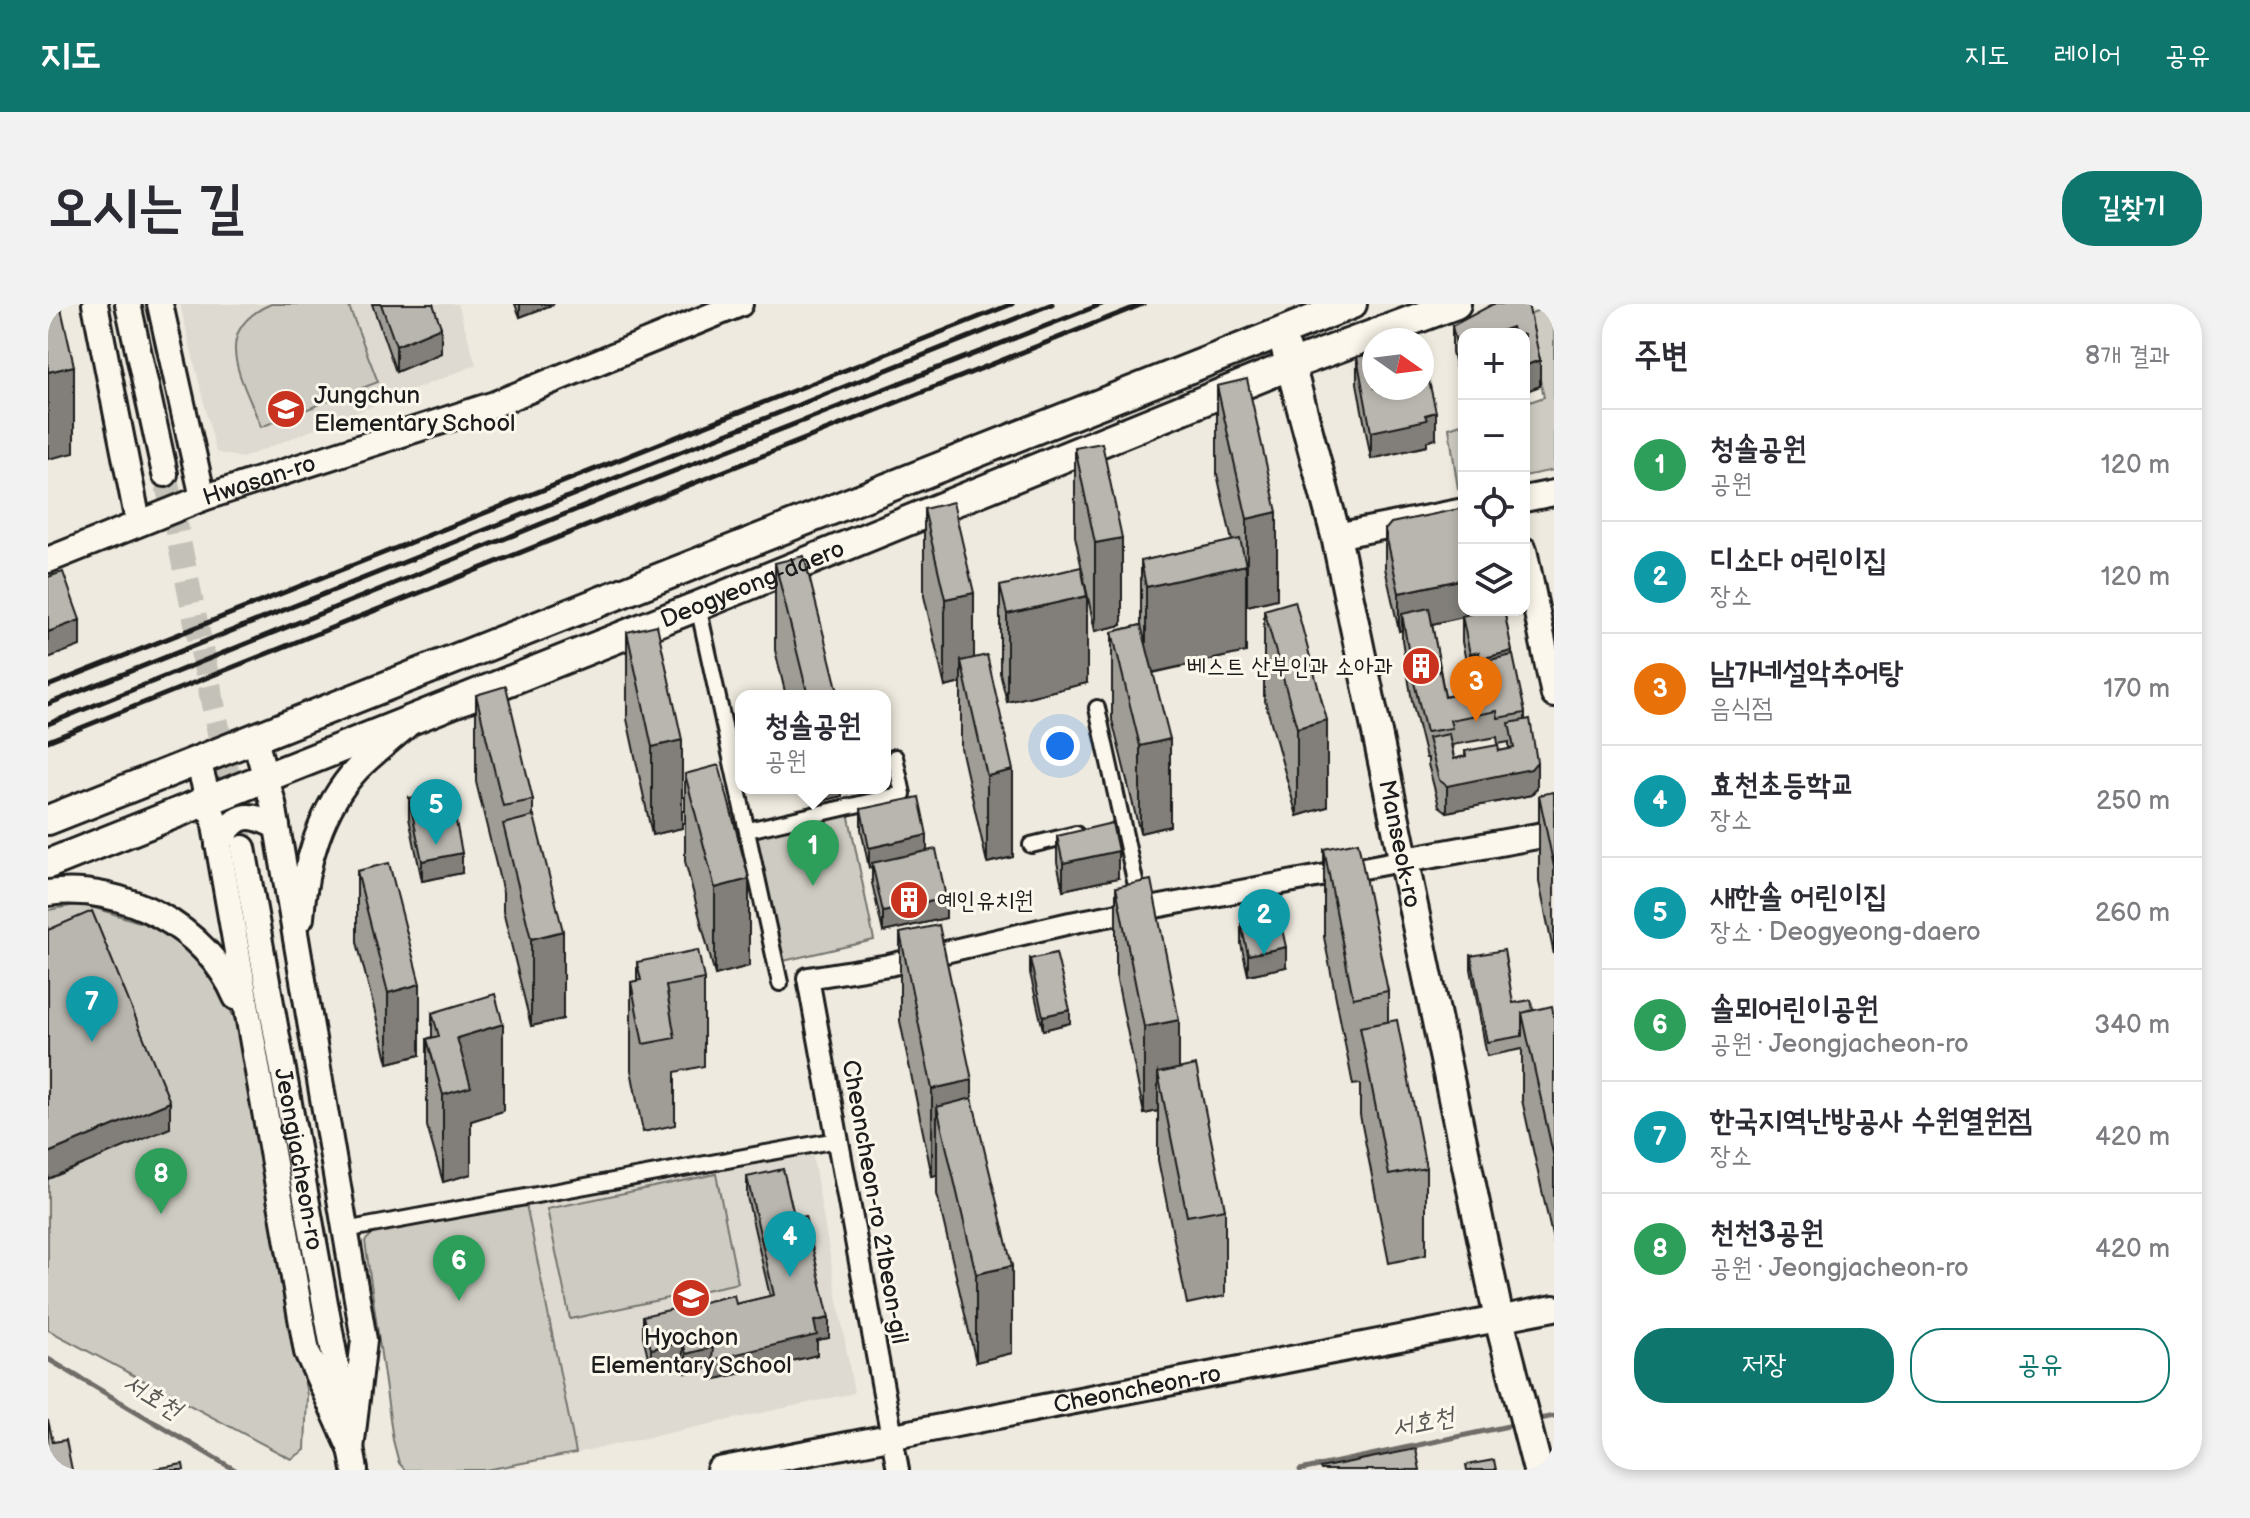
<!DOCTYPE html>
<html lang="ko">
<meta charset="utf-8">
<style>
:root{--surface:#fff;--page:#f2f2f3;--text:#2b2b33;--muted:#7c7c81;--line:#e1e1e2;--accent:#0f766e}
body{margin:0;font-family:"Balsamiq Sans","Poor Story",sans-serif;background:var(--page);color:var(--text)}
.controls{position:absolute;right:24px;top:24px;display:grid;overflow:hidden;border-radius:16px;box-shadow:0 4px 12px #0003}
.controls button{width:72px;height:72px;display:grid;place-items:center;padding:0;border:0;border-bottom:2px solid var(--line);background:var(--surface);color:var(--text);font:40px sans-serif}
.compass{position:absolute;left:1314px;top:24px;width:72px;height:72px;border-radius:50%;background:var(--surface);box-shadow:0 4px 12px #0003;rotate:104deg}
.you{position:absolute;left:1012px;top:442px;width:28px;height:28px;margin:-20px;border:6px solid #fff;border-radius:50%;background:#1a73e8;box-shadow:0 0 0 12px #1a73e833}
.badge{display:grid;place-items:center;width:52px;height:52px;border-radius:50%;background:var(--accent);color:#fff;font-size:26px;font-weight:700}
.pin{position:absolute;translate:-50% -66px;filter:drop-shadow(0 2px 4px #0008)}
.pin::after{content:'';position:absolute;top:42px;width:28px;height:24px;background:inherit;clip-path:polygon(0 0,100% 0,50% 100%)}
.popup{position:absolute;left:687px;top:386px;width:156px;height:104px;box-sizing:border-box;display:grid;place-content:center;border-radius:16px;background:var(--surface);filter:drop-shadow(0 2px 6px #0005);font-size:26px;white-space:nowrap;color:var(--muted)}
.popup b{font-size:30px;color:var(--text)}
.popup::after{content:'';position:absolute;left:50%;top:100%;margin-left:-16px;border:16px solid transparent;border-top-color:var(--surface)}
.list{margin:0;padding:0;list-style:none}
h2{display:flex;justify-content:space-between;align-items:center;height:104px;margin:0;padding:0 32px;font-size:34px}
h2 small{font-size:26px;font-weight:400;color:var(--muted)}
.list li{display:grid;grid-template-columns:52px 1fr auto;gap:24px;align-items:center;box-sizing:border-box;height:112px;padding:0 32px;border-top:2px solid var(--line)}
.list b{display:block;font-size:30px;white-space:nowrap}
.list p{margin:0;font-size:26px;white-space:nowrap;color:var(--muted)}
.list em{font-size:26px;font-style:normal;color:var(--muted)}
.actions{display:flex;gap:16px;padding:24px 32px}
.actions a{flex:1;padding:18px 0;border:2px solid var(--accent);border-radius:32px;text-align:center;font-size:28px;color:var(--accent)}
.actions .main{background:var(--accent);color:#fff}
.icon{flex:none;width:44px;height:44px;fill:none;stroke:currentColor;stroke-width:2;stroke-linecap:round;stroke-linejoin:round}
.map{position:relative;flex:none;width:1506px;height:1166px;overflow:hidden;border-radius:32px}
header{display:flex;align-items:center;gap:48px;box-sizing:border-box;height:112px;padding:0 40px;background:var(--accent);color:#fff}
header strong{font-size:38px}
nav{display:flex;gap:44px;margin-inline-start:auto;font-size:28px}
.intro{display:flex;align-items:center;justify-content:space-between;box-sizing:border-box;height:192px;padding:0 48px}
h1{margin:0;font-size:56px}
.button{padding:20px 36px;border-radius:32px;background:var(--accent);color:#fff;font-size:28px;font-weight:700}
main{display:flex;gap:48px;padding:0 48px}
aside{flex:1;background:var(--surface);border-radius:32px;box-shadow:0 4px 12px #0003}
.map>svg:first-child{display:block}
</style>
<header>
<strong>지도</strong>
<nav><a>지도</a><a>레이어</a><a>공유</a></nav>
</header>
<div class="intro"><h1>오시는 길</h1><a class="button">길찾기</a></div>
<main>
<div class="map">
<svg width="1506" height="1166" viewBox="0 0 1506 1166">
<rect width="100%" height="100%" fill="#eeeadf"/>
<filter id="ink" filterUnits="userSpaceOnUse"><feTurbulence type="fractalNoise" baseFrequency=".0125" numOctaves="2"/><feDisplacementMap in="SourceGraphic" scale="16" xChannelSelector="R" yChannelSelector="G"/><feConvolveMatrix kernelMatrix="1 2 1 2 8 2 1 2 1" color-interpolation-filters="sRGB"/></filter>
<g filter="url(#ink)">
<path fill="#dedad1" d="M132,0H410L428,61L194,154L168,148Z
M764,848L806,1089L528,1149L478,900Z"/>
<path fill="#ceccc2" stroke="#75746f" stroke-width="2" d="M223,0H300L330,78L213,123C195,76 160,27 223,0Z
M1499,0H1506V166L1476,172V100L1496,93L1478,14Z
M1416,119V184L1410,185L1401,124Z
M800,508L826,636L731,658L704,527Z
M34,600L123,628L170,679L191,725L259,1091L257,1146L243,1155L0,1026V875L122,823L0,652V606Z
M668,870L690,979L522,1015L499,905Z
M478,900L528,1149L437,1166H357L351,1159L345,1136L317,937L330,924Z"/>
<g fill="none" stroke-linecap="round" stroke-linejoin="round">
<path stroke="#6f6d69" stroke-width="5" d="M0,1055L187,1166
M1487,1116L1506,1112
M1252,1166L1470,1120"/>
<path stroke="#c4c1b8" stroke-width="24" stroke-dasharray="24 12" stroke-linecap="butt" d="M117,170L193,534"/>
<g stroke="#1c1c1c" stroke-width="20">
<path id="pedestrian" d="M650,302L732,679
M1049,404L1091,595
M700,526L855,490L847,453
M983,541L1028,530
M297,926L789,836"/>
</g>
<g stroke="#1c1c1c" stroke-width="26">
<path id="minor" d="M850,1166L760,674L841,661L1022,619L1358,556"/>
</g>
<g stroke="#1c1c1c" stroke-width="30">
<g id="tertiary">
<path d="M47,0L90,218"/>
<path d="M80,0L117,170"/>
<path d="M112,0L155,194"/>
<path d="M1476,195L1506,189"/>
<path d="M1288,232L1416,207"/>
<path d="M1476,246L1506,391"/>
<path id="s1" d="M0,256L155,194L447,100L692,0"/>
<path d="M207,436L225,499L316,1036L303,1145"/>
<path d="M150,457L166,516L259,1048L302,1143"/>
<path d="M170,541C187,510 198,506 229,523"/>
<path id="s2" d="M195,544L307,1166"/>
<path d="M1358,556L1506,529"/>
<path d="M0,589C75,579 158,623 188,693"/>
<path d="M253,614C256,562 273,503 310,464C325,449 342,436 358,422"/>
<path id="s3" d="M671,1166L1506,1004"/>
</g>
</g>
<g stroke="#1c1c1c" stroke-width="34">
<g id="secondary">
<path id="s4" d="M1238,45L1288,232L1451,1015L1490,1166"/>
<path d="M0,516L1304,0"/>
<path id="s5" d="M0,560L650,302L1243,61L1408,0"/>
</g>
</g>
<use href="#pedestrian" stroke="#fbf7ec" stroke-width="14"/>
<use href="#minor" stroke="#fbf7ec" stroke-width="20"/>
<use href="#tertiary" stroke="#fbf7ec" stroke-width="24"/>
<use href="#secondary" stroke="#fbf7ec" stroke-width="28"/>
<path stroke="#1c1c1c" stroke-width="5" d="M0,382L964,0
M0,400L1004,0
M0,420L547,198L1054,0
M0,437L1095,0"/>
</g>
<path fill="#9f9d96" stroke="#1c1c1c" stroke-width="2" fill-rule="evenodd" d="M324,0H385L393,49L348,68Z
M467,0H506L472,13Z
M1480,0L1492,82L1476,30H1416V102L1415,81L1412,82L1404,48V22Z
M1309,53L1388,135L1379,137V142L1323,155L1309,79Z
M1169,82L1229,295L1199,302L1198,296V348L1105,369L1122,522L1092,529L1064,416V328L1093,321V257L1184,237L1169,170Z
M1027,144L1074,321L1047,327L1027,232Z
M876,205L926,354L965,553L939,559L913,444V379L897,383L876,292Z
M1337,226L1416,306H1456L1464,351L1477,409V416L1489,484L1483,491L1399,508L1391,502L1380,460V454H1378L1364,397L1354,336V326L1351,327L1337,264ZM1414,313V338L1422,376L1431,374L1432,381L1437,380V383L1397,393L1384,320ZM1449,433L1450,440L1461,438V445L1451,447H1417V452L1406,455L1404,441Z
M727,259L791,392H738L727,346Z
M952,282L1039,379L959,398L952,369Z
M1216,306L1279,503L1249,512L1216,393Z
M579,328L634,524L604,531L579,415Z
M428,391L485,496V512L515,715L483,722L455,607V589L428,478Z
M637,470L701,662L667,671L637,557Z
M761,484H794V492L765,499Z
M1506,488V651L1491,578V491Z
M361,494L414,569L374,577L361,514Z
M813,505L879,547L898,614L835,628L824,579V563L821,564L813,525Z
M1009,532L1070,574L1015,586L1009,558Z
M1276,545L1340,687V718L1378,864V951L1341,959L1312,811V780L1305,781L1276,633Z
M309,567L372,751L340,759L309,638Z
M1068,583L1131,765L1177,905V992L1139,1000L1110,856V807L1096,810L1068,671Z
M1193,620L1238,663L1200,671L1193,640Z
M852,629L924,794L964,1049L928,1058L889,890V871L884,872L852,717Z
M1423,652L1465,699L1506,713V941L1474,796V745L1439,752L1423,665Z
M982,655L1022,719L995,726L982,669Z
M589,658L656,675V762L627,768V821L595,828L583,766V678L589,677Z
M384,709L455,807L423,817V870L395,878L379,822V735L384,733Z
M699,873L747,915L781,1034L769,1036V1051L664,1076V1063L638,1069L635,1058L603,1065L595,1032V1012L688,1000L722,992L699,893Z"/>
<path fill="#827f7a" stroke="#1c1c1c" stroke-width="2" d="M472,0H506L472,13Z
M393,23V49L348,68V42Z
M1464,23V30H1445Z
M1416,55V76L1415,72V81L1412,82V56Z
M1492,56V82L1476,88V62Z
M26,62V149L0,155V68Z
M1388,108V135L1379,137V142L1323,155V128Z
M1229,208V295L1199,302V215Z
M1074,234V321L1047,327V239Z
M1198,261V348L1098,370V283Z
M1416,275V306H1420V312L1357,326L1354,310V326L1351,327V289Z
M926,289V376L913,357V379L897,383V295Z
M1039,292V379L959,398V310Z
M32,316V342L0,354V328Z
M1464,347V373L1437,357V380L1432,381V355Z
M1431,348V374L1422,376V350Z
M1279,416V503L1249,512V424Z
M1122,435V522L1092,529V442Z
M634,436V524L604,531V443Z
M1489,458V484L1483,491L1399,508V482Z
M965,466V553L939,559V472Z
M765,484H794V492L765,499Z
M879,531V551L824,559V563L821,564V544Z
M1070,547V574L1015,586V559Z
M414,549V569L374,577V557Z
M701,575V662L667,671V584Z
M898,594V614L835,628V608Z
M515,627V715L483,722V635Z
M1238,643V663L1200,671V651Z
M372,680V751L340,759V689Z
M1022,706V719L995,726V712Z
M1131,716V803L1110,769V807L1096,810V723Z
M455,720V807L423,817V870L395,878V791L409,734Z
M924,776V864L889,803V871L884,872V785Z
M122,798V824L0,875V849Z
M964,962V1049L928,1058V970Z
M781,1014V1034L769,1036V1051L664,1076V1063L638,1069V1050Z
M635,1038V1058L603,1065V1045Z"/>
<path fill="#b9b6af" stroke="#1c1c1c" stroke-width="2" d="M0,0H12L26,62L0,68Z
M333,0H385L393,23L348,42Z
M1445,0H1480L1492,56L1476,62V30H1466L1464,23L1445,30H1416V55L1412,56L1404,22Z
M1374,46L1388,108L1377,111L1379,116L1323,128L1309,53L1326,49V84H1374Z
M1199,75L1229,208L1199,215L1169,82Z
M1054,139L1074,234L1047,239L1027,144Z
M905,198L926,289L897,295L876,205Z
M1416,204V275L1351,289L1337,226L1343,219Z
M1192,235L1198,261L1098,283L1093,257Z
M756,252L791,392H760L727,259Z
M1033,263L1039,292L959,310L952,282Z
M15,268L32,316L0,328V273Z
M1247,297L1279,416L1249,424L1216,306Z
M1381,304L1392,362L1364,368L1354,310Z
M1421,306H1456L1464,347L1432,355L1431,348L1422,350L1414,312L1422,310Z
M609,321L634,436L604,443L579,328Z
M1093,321L1122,435L1092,442L1064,328Z
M939,351L965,466L939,472L913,357Z
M1465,351L1477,409L1450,414L1449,407L1402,416L1404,424L1378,428L1364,370L1392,367L1397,393L1443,382L1437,357Z
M458,382L485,496L455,502L428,391Z
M1482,415L1489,458L1483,465L1399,482L1391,476L1380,434L1401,430L1406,455L1418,452L1417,447L1450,441L1451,447L1466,444L1461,419Z
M671,461L701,575L667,584L637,470Z
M402,486L414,549L374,557L361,494Z
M1506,488V563L1491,491Z
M871,493L879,531L821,544L813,505Z
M486,512L515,627L483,635L455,520Z
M1064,519L1070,547L1015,559L1009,532Z
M1310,538L1340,687L1305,694L1276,545Z
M888,545L898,594L835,608L824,559Z
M341,559L372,680L340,689L309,567Z
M1103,576L1131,716L1096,723L1068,583Z
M44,607L122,798L0,849V626Z
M1231,612L1238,643L1200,651L1193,620Z
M891,621L924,776L884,785L852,629Z
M650,646L656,675L618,682L627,734L595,740L583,678L593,676L589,658Z
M1456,646L1465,699L1483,696L1485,706L1474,709V732L1439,738L1423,652Z
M1008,649L1022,706L995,712L982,655Z
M447,690L455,720L409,734L423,783L395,791L379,735L391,732L384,709Z
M1504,702L1506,713V854L1474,709Z
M1349,716L1378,864L1341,871L1312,723Z
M1148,761L1177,905L1139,912L1110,769Z
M924,794L964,962L928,970L889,803Z
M735,865L747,915L757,912L781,1014L766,1017L769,1031L664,1056L665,1043L638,1050L635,1038L603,1045L595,1012L686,991L688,1000L726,991L699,873Z
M0,1116L5,1138L18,1136L24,1166H0Z
M1368,1145L1372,1166H1273L1272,1164Z
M1446,1156L1448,1166H1419L1418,1161Z
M135,1160L136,1166H106V1165Z"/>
</g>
<defs>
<g id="school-disc" transform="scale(2)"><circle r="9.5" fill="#c8321e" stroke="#fbf7ec"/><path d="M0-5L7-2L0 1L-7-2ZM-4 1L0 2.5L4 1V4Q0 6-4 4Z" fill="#fff"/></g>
<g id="building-disc" transform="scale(2)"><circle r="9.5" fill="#c8321e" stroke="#fbf7ec"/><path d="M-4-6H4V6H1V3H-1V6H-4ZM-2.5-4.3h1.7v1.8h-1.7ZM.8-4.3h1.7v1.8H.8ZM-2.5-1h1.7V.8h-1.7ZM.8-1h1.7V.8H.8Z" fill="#fff"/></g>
</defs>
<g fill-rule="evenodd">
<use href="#school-disc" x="238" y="105"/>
<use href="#building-disc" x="1373" y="362"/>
<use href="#building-disc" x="861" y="596"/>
<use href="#school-disc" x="643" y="994"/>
</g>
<g text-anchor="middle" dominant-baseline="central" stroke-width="6" stroke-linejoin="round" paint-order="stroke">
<g font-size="24" fill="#1c1c1c" stroke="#fbf7ec" text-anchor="start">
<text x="266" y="91">Jungchun<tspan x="266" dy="28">Elementary School</tspan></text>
<text x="1345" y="362" text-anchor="end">베스트 산부인과 소아과</text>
<text x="889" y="596">예인유치원</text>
<text x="643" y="1033" text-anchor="middle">Hyochon<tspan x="643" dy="28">Elementary School</tspan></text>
</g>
<g font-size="24" fill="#1c1c1c" stroke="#fbf7ec">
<text stroke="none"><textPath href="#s1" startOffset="226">Hwasan-ro</textPath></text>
<text stroke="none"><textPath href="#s5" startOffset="758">Deogyeong-daero</textPath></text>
<text stroke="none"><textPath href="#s4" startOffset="508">Manseok-ro</textPath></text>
<text stroke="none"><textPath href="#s2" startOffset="316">Jeongjacheon-ro</textPath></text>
<text transform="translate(827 898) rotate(80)">Cheoncheon-ro 21beon-gil</text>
<text stroke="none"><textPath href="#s3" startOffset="426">Cheoncheon-ro</textPath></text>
</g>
<g font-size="26" font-style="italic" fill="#5a5956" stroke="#fbf7ec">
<text transform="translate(104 1093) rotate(31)">서호천</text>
<text transform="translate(1375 1119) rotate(-12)">서호천</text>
</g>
</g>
</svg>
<div class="controls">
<button>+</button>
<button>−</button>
<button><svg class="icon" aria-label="locate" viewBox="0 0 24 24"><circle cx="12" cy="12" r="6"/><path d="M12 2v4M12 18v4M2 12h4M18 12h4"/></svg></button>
<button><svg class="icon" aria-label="layers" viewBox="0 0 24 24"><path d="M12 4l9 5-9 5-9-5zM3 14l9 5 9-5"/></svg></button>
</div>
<svg class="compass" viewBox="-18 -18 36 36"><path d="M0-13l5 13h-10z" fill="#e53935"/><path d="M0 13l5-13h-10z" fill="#7c7c81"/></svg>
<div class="you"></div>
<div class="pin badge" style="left:765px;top:582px;background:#2e9e5b">1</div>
<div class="popup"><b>청솔공원</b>공원</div>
<div class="pin badge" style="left:1216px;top:651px;background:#0f9aa8">2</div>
<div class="pin badge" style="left:1428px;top:418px;background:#e8710a">3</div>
<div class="pin badge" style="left:742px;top:973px;background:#0f9aa8">4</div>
<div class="pin badge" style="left:388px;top:541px;background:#0f9aa8">5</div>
<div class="pin badge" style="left:411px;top:997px;background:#2e9e5b">6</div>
<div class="pin badge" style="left:44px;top:738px;background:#0f9aa8">7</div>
<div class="pin badge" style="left:113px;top:910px;background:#2e9e5b">8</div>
</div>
<aside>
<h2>주변<small>8개 결과</small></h2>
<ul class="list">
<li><span class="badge" style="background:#2e9e5b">1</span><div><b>청솔공원</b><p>공원</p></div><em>120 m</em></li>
<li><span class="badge" style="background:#0f9aa8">2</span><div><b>디소다 어린이집</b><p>장소</p></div><em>120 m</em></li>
<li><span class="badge" style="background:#e8710a">3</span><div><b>남가네설악추어탕</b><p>음식점</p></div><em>170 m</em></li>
<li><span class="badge" style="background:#0f9aa8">4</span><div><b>효천초등학교</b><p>장소</p></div><em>250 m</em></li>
<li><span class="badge" style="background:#0f9aa8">5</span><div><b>새한솔 어린이집</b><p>장소 · Deogyeong-daero</p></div><em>260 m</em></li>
<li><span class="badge" style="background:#2e9e5b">6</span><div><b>솔뫼어린이공원</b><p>공원 · Jeongjacheon-ro</p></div><em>340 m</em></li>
<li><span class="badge" style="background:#0f9aa8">7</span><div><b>한국지역난방공사 수원열원점</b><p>장소</p></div><em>420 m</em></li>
<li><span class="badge" style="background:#2e9e5b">8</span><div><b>천천3공원</b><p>공원 · Jeongjacheon-ro</p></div><em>420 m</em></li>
</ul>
<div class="actions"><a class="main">저장</a><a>공유</a></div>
</aside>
</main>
